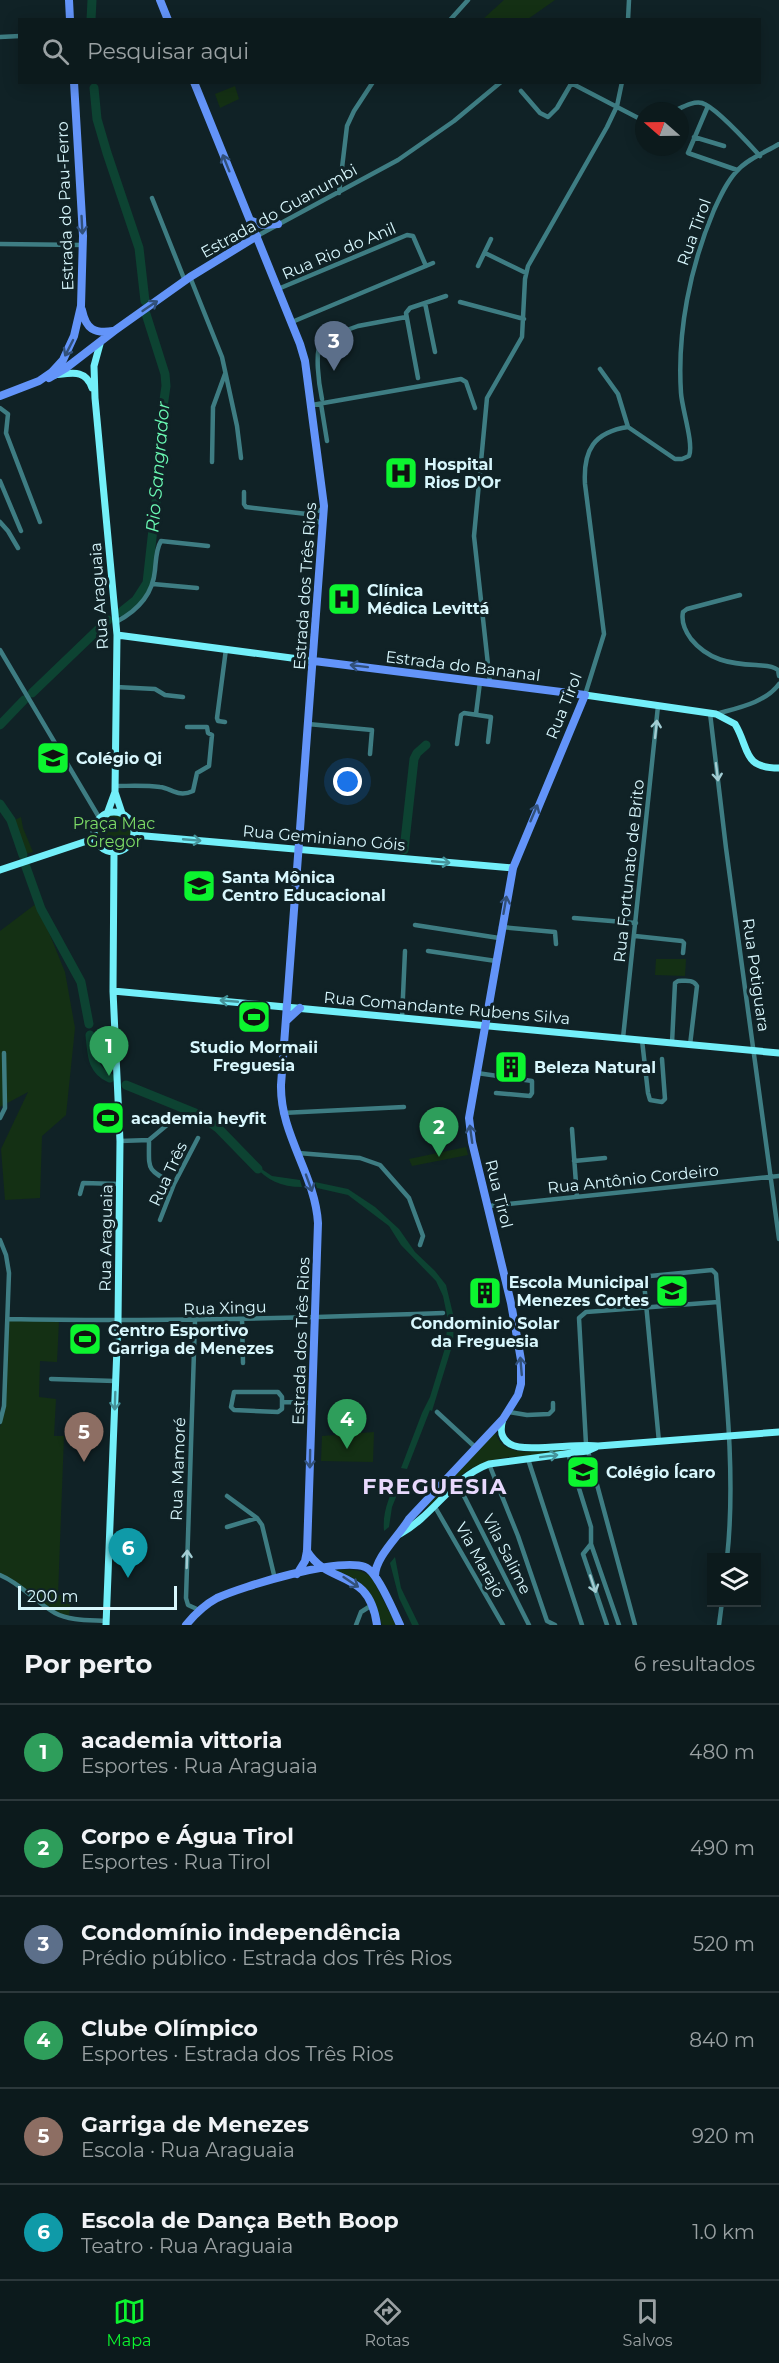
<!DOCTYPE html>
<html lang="pt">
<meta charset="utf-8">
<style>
:root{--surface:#0c1a1c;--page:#152325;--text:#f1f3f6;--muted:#9aa1a3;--line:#2c383b;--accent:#0cf52f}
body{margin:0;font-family:Montserrat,sans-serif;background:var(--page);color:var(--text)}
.controls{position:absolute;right:18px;bottom:18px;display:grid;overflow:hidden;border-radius:0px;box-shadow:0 3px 15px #0003}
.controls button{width:54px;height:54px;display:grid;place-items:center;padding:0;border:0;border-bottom:2px solid var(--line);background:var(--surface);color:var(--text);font:30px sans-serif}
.compass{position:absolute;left:635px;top:102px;width:54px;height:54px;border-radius:50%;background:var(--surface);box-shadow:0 3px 15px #0003;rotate:290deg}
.scale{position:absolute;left:18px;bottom:15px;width:159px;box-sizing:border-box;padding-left:6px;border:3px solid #d8f7fd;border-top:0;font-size:16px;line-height:21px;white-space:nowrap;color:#d8f7fd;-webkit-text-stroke:4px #102226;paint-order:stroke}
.you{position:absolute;left:348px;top:782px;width:21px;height:21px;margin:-15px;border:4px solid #fff;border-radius:50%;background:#1a73e8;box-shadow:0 0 0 9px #1a73e833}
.badge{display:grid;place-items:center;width:39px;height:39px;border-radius:50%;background:var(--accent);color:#fff;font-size:20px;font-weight:700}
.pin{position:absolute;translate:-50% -50px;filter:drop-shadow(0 2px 3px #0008)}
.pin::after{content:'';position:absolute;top:32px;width:21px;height:18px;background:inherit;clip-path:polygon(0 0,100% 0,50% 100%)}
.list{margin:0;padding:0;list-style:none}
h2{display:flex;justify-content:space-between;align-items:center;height:78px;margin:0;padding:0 24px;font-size:26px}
h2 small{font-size:20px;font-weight:400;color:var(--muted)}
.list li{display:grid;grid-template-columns:39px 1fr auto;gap:18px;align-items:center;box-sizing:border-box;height:96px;padding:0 24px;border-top:2px solid var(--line)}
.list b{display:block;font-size:22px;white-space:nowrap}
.list p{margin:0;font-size:20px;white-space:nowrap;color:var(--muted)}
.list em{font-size:20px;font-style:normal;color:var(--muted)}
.icon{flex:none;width:33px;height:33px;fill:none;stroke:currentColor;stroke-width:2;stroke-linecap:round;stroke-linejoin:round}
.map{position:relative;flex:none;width:779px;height:1625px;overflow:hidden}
.search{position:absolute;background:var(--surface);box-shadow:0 3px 15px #0003;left:18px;right:18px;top:18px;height:66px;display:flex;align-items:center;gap:15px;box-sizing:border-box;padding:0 21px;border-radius:0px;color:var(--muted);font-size:22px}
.sheet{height:654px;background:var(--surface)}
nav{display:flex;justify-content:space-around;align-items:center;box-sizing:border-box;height:84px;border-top:2px solid var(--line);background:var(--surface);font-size:16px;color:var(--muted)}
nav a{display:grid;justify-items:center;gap:3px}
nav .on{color:var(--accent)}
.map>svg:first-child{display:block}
</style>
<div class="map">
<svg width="779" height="1625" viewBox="0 0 779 1625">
<rect width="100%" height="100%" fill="#102226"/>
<path fill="#143014" d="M504,0H555L528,19H483Z
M235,86L239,99L220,108L215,94Z
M96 832a18 18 0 1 1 36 0a18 18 0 1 1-36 0Z
M21,817L23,828L33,852L25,854L13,821Z
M37,903L65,972L75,1028L66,1115L42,1136L40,1198L5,1200L1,1149L28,1092L0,1107V931Z
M656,959H686L685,976L655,975Z
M466,1147L468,1155L412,1166L409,1159Z
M8,1320L59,1321L57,1362L40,1361L39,1397L56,1399L54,1436H64L58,1595L71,1596L69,1617L62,1615L0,1575V1427L5,1410Z
M374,1432L373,1462L321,1461L322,1436Z
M495,1432C505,1461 537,1450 561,1448L563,1451C550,1455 534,1455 521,1456C472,1460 462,1472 430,1506L426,1507Z
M334,1570C348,1570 362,1568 372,1578L396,1625H382C374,1594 363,1583 334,1570Z"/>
<path fill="#0d4332" d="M251,1162L272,1176L300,1180L302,1187C279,1187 265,1179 251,1162Z
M315,1182L348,1189L375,1207L399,1229L415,1252L435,1271L446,1285L454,1318L453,1343L432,1411L430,1410L407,1469L401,1468L422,1413L430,1397L445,1348L448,1320L443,1296L436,1281L401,1245L389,1226L348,1195L317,1188Z
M397,1477L404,1478L392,1507L389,1527L384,1531C382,1510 391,1495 397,1477Z
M395,1557L401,1588L419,1625H412L399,1598L390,1563Z"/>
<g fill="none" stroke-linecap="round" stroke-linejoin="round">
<path stroke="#0d4332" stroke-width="9" d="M91,20L92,0
M94,88L97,119L107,153L139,248L145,301
M121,612L136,600L147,583L160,466V428L166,386L165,374L146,314
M32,693L108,620
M0,725L24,700
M0,804L11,820L23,855
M404,850L414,759L417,753L426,745
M26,867L41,909L81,982L89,1024
M90,1035C92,1053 91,1070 110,1078
M126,1085L200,1115L218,1128L258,1169"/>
<path stroke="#3e7d83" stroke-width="4.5" d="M450,20L468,0
M628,20L629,0
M0,37L20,36
M569,82L644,121
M521,91L540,113L548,117L557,108L571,84
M708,106L688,153L737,170
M674,111C683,107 693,101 702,103C716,107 749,144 760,156
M694,137L724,146
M339,193L347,126L354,111L373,82
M152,198L185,281
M257,236L398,160L454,121L501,82
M0,244L82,245
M485,253L526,273
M478,266L491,239
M190,277L222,357L237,426L241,458
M278,289L407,235L413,236L426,266
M460,302L524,319
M425,303L435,352
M292,322L433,263
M600,369L618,394L628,427
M418,378L406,313L410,308L446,296
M322,399C319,385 314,351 322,339L358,326L406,317
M321,404L327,441
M312,405L461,379L466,382L475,408
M0,408L8,414L6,433L40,522
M212,462L213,407L225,374
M0,481L21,531
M244,492V504L246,507L307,514L323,525
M307,514L324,509
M0,522L8,531L18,548
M153,584L197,588
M740,595L687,609L683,612C681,622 685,631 691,639C708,660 730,664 756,665C764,666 772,665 778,670L779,676
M116,622C137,611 153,594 155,570C156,560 156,549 161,541L208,546
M0,650L100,819
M490,683L474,536L487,398L522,337L525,279L528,266L607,127L617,106L622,82
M116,687L155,689L165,695L183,697
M585,695L604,634L585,484C583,450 594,432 628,427L675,459H682L689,456C694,444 682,409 681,393C677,332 690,267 714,210C720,197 727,181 737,171C747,159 766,152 779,144
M710,713L726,848L779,1239
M476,714L480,682
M716,714C737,708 765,703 779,684
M225,722L218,721L217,718L226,649
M308,724L372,730L370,754
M457,744L461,715L464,713L491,717L488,742
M115,786C130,786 145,785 160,787C171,788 178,798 193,791L197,773L209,766L212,735L208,733L207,727H187
M574,918L636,923
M415,925L499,938
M501,927L555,932L556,944
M635,936L682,941L684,943L683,953
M428,951L496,961
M402,1018L405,951
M623,1038L658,706
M642,1040L648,1093L650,1100L662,1102L665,1099L662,1059
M672,1043L675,983L678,981C685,981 693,979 697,986L690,1045
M477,1073L532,1081V1093L530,1096L496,1093
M282,1113L404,1107
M0,1118L5,1108L4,1053
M167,1125L149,1140C149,1171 146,1169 174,1184
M572,1129L577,1197
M120,1141L149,1140
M298,1153L360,1158L380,1165L409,1198L423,1236L420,1245
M574,1161L605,1158
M80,1194L83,1183L120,1184
M489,1206L779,1176
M160,1220L174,1184L198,1138
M0,1240L6,1255L9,1273L4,1406L0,1422
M8,1319C154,1322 297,1318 443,1313
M242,1319L243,1363
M195,1321L186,1598L188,1605L199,1610
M51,1379L115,1381
M234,1392H278L282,1397V1409L278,1412L234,1410L231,1407Z
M282,1402L312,1403
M437,1412L475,1447
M509,1412L527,1415L549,1414L553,1410V1403
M659,1442L644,1282L650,1276L712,1270L716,1274C723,1365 737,1468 727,1558
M568,1453L591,1527V1544L619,1625
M528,1459L582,1625
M489,1464L518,1536L547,1621L555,1625
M455,1484L463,1494L529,1625
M227,1496L257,1518L262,1525L275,1579
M435,1507L503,1625
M227,1527L257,1518
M591,1544L583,1554L607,1625
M0,1575C22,1584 35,1602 55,1613C70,1621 89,1620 106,1621
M356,1625L361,1612L372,1605
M635,1625L586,1444L579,1318L586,1312L718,1302
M719,1625L722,1602"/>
<path stroke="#73eff9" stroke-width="7" d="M100,344L94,366L95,398L117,635L115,792L122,813
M55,375C72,373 86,369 92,388
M117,635L314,661
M585,695L716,714L735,724C750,749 742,768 779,768
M94 832a20 20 0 1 1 40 0a20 20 0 1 1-40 0Z
M107,814L115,792
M134,835L513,868
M0,870L96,838
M113,991L779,1053
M503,1419C500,1429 500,1438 510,1444C525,1453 577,1443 598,1446L779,1432
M400,1534C434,1515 452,1478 489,1464L587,1451L596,1447
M106,1625L118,1322L120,1141L113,991L114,852"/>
<path stroke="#6394f9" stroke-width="8" d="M69,0L70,20
M160,0L168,20
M194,82L300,344L305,361L324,506L281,1085C280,1135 315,1174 318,1223L307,1551L305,1561L297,1574
M252,221L263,225L278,224
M82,310C86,329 94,334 113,331
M49,378L66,368L114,331L190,277L257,236
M0,396L39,381L52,372L63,360L74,336L81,306L83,236L74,82
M314,661L585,695L513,868L469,1118L472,1142L511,1303L521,1360V1384L518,1395L503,1419L409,1519C399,1536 375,1557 375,1576
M286,1021L300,1008
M307,1551C329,1587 369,1567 377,1625
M186,1625C195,1614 204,1605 217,1598C243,1586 339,1557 365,1567C377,1571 394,1612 400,1625"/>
</g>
<defs><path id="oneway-shaft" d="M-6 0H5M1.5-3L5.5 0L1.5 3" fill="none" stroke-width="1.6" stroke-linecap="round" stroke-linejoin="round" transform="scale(1.5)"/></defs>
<g stroke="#31507a">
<use href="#oneway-shaft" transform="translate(226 163) rotate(-112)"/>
<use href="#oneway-shaft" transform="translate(82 225) rotate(87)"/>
<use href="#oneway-shaft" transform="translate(150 306) rotate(-34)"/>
<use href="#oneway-shaft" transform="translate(69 348) rotate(117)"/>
<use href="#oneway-shaft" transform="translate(359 666) rotate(-173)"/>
<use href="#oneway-shaft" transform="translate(534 813) rotate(-67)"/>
<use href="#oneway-shaft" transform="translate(505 905) rotate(-80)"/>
<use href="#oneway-shaft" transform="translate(471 1134) rotate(-98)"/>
<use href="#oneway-shaft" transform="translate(309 1183) rotate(70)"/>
<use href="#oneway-shaft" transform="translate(521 1366) rotate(-95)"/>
<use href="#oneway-shaft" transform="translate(310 1459) rotate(91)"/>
<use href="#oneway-shaft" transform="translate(351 1582) rotate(34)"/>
</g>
<g stroke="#a2ccd2">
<use href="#oneway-shaft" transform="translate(656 729) rotate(-84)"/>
<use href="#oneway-shaft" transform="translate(717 772) rotate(83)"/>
<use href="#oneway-shaft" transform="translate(187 1559) rotate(-88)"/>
<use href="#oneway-shaft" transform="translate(593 1584) rotate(72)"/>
</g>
<g stroke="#46939a">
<use href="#oneway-shaft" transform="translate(192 840) rotate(5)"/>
<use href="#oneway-shaft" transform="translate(441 862) rotate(5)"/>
<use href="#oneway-shaft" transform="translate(229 1001) rotate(-175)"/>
<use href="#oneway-shaft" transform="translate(115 1401) rotate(92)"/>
<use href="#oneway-shaft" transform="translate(549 1456) rotate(-7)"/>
</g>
<defs>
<g id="hospital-square" transform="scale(1.725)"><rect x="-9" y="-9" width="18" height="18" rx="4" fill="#0cf52f" stroke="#102226"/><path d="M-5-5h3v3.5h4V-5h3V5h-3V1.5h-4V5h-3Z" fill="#111"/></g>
<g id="school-square" transform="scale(1.725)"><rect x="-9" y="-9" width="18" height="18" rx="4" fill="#0cf52f" stroke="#102226"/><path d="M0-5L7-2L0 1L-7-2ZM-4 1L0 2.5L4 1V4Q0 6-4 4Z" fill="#111"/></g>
<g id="stadium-square" transform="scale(1.725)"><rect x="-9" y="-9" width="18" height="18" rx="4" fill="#0cf52f" stroke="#102226"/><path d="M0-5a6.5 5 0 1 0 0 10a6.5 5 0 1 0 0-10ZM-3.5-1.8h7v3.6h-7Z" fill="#111"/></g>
<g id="building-square" transform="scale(1.725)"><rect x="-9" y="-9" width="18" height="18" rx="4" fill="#0cf52f" stroke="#102226"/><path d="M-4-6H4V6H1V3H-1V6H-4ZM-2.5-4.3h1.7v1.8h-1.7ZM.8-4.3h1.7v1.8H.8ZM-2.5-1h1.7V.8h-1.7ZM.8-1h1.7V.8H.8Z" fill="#111"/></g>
</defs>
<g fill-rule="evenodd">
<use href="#hospital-square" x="401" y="473"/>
<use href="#hospital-square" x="344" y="599"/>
<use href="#school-square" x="53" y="758"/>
<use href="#school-square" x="199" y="886"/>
<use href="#stadium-square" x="254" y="1017"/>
<use href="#building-square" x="511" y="1067"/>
<use href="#stadium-square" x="108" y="1118"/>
<use href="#school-square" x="672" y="1291"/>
<use href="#building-square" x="485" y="1293"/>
<use href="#stadium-square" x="85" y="1339"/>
<use href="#school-square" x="583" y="1472"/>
</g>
<g text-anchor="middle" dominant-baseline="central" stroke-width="6" stroke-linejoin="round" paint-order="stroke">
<g font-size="16" fill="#d8f7fd" stroke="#102226">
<text transform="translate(65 206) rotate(-92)">Estrada do Pau-Ferro</text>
<text transform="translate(279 211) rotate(-29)">Estrada do Guanumbi</text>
<text transform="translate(694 232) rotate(-70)">Rua Tirol</text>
<text transform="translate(339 251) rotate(-23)">Rua Rio do Anil</text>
<text transform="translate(305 586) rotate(-86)">Estrada dos Três Rios</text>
<text transform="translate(99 596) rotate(-94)">Rua Araguaia</text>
<text transform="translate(463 666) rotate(7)">Estrada do Bananal</text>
<text transform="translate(564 706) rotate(-68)">Rua Tirol</text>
<text transform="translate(324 838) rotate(5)">Rua Geminiano Góis</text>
<text transform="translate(629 871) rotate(-84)">Rua Fortunato de Brito</text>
<text transform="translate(756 975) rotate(82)">Rua Potiguara</text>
<text transform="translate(447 1008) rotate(5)">Rua Comandante Rubens Silva</text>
<text transform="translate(168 1174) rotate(-65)">Rua Três</text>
<text transform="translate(633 1179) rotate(-6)">Rua Antônio Cordeiro</text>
<text transform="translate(499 1194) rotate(76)">Rua Tirol</text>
<text transform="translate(106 1238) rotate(-89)">Rua Araguaia</text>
<text transform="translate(225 1308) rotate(-2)">Rua Xingu</text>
<text transform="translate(301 1341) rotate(-88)">Estrada dos Três Rios</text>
<text transform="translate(178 1469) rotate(-88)">Rua Mamoré</text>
<text transform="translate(507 1554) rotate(63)">Vila Salime</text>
<text transform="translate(480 1560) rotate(61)">Via Marajó</text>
</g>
<g font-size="16" font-weight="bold" fill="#d8f7fd" stroke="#102226" text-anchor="start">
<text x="424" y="464">Hospital<tspan x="424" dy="18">Rios D'Or</tspan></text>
<text x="367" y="590">Clínica<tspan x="367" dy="18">Médica Levittá</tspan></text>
<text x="76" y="758">Colégio Qi</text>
<text x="222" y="877">Santa Mônica<tspan x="222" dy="18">Centro Educacional</tspan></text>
<text x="254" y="1047" text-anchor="middle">Studio Mormaii<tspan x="254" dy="18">Freguesia</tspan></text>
<text x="534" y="1067">Beleza Natural</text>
<text x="131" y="1118">academia heyfit</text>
<text x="649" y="1282" text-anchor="end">Escola Municipal<tspan x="649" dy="18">Menezes Cortes</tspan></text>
<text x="485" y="1323" text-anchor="middle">Condominio Solar<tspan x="485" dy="18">da Freguesia</tspan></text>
<text x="108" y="1330">Centro Esportivo<tspan x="108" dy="18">Garriga de Menezes</tspan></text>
<text x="606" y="1472">Colégio Ícaro</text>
</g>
<g font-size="16" fill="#7ddb66" stroke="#102226">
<text x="114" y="823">Praça Mac<tspan x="114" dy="18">Gregor</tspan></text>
</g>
<g font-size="18" font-style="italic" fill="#6af9b3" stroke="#102226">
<text transform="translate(158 467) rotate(-85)">Rio Sangrador</text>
</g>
<g font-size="22" font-weight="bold" letter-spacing="1.5" fill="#e8d9fd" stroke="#102226">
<text x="435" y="1486">FREGUESIA</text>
</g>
</g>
</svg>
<div class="controls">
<button><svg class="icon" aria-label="layers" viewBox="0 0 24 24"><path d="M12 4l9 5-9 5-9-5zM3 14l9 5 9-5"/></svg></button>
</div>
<svg class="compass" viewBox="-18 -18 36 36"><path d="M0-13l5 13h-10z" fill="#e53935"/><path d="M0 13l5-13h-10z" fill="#9aa1a3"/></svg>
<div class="scale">200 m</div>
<div class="you"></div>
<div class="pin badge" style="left:109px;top:1076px;background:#2e9e5b">1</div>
<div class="pin badge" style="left:439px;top:1157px;background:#2e9e5b">2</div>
<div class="pin badge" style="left:334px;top:371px;background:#5c6f8a">3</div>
<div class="pin badge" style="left:347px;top:1449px;background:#2e9e5b">4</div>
<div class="pin badge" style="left:84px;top:1462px;background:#8d6e63">5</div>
<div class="pin badge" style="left:128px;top:1578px;background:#0f9aa8">6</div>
<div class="search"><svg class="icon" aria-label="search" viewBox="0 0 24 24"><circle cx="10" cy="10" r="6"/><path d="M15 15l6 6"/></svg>Pesquisar aqui</div>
</div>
<section class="sheet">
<h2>Por perto<small>6 resultados</small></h2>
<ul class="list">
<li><span class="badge" style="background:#2e9e5b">1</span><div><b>academia vittoria</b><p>Esportes · Rua Araguaia</p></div><em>480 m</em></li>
<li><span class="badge" style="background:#2e9e5b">2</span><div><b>Corpo e Água Tirol</b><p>Esportes · Rua Tirol</p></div><em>490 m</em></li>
<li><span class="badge" style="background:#5c6f8a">3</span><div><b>Condomínio independência</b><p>Prédio público · Estrada dos Três Rios</p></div><em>520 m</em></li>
<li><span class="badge" style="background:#2e9e5b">4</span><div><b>Clube Olímpico</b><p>Esportes · Estrada dos Três Rios</p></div><em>840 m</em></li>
<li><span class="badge" style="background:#8d6e63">5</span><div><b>Garriga de Menezes</b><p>Escola · Rua Araguaia</p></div><em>920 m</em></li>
<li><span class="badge" style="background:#0f9aa8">6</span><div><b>Escola de Dança Beth Boop</b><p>Teatro · Rua Araguaia</p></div><em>1.0 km</em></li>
</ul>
</section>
<nav>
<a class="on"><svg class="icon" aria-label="map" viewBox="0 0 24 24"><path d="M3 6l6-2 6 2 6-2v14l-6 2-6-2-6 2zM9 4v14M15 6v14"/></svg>Mapa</a>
<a><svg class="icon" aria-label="directions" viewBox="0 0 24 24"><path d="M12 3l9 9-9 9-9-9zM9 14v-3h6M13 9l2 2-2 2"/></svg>Rotas</a>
<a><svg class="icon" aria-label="saved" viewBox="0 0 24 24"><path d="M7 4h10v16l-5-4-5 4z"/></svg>Salvos</a>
</nav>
